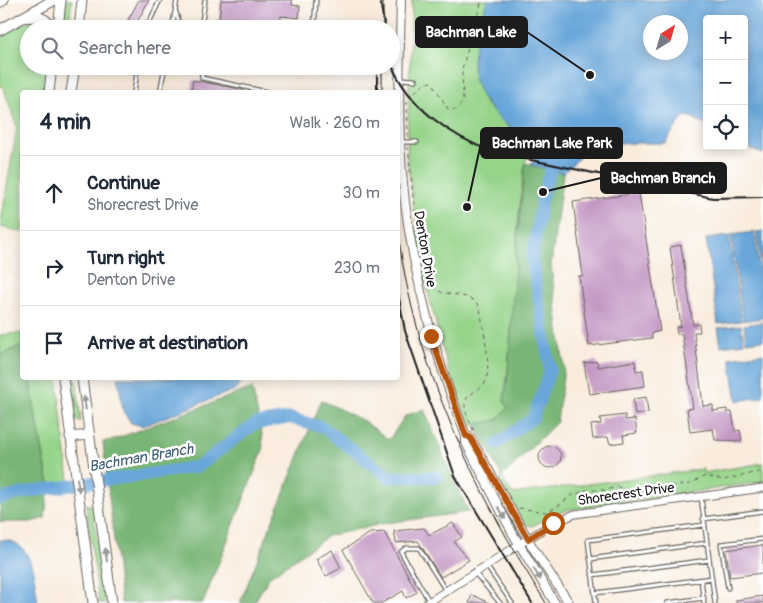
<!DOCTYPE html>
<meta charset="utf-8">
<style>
:root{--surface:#fff;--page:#f2f2f3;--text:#1f2937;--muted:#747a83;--line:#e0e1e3}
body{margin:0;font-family:Pangolin,sans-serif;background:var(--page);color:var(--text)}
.controls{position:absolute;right:15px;top:15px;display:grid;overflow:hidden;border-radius:5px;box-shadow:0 2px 12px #0003}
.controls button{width:45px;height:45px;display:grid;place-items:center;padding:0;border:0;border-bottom:1px solid var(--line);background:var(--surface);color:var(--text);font:25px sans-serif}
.compass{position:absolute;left:643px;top:15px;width:45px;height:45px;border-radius:50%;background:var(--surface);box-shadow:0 2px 12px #0003;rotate:37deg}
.stop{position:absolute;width:15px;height:15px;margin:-11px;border:4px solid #b45309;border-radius:50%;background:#fff}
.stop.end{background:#b45309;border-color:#fff;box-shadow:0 1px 5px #0008}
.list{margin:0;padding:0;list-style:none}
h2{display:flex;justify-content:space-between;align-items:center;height:65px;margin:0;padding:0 20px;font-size:21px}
h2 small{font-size:16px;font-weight:400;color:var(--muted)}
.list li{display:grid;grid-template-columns:32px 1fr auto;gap:15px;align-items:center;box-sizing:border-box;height:75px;padding:0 20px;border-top:1px solid var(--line)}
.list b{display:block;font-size:19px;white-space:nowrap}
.list p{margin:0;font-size:16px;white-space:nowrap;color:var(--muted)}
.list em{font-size:16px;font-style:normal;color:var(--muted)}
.icon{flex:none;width:28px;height:28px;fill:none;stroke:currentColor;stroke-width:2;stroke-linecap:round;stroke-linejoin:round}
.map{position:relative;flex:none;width:763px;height:603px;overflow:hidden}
.search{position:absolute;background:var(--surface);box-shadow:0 2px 12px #0003;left:20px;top:20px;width:380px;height:55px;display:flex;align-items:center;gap:12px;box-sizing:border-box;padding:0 18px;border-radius:28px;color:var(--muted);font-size:19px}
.panel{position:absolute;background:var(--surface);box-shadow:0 2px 12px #0003;left:20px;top:90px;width:380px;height:290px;border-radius:5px}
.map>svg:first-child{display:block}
</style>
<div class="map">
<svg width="763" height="603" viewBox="0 0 763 603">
<rect width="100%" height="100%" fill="#fff"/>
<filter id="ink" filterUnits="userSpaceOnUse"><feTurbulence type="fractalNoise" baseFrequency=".02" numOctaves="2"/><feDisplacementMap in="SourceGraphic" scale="10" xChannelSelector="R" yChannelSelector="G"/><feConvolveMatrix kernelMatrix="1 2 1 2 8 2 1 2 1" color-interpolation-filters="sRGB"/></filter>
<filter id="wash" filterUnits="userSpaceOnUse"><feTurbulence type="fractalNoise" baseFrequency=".0096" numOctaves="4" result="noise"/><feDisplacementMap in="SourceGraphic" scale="20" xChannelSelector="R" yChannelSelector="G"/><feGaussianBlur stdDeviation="1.12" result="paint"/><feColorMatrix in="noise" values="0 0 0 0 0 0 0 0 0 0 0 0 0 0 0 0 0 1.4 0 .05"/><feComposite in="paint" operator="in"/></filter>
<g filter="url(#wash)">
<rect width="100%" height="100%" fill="#f9ecdd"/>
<path fill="#96d48a" stroke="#597853" d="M66,0H72L68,29H62Z
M412,0H487L476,45L484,102L501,120L529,143C512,228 517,315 504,401L508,407L498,420L470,426L450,376L423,274L407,158Z
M37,20L48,29H29V66H47L45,92H22V232L0,227L17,128L4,89L0,85V35L28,21Z
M22,333V350L19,346L0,356V335Z
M29,378H57L69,481L49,485Z
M69,378H76L81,421H75Z
M763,463V482L566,510L532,526L523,524L499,480L502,477L512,494L703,469V473Z
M92,505L105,603H99L86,505Z"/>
<path fill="#78b676" stroke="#4a6949" d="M525,163L563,173L551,265L564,368L557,422L502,477L475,424L497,420L508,407L504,401L508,373L516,251Z
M19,346L22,350V378H29L49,485L45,518L31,522H0V356Z
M252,388L262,434L263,450L203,603H121L103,442L118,438Z
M321,400L364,421L389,440L405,416L424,409L454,481L469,512L386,523L328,536L270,576L254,603H240Z"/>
<path fill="#67a6d9" stroke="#42617a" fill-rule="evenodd" d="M487,0H763V154L744,146V19H707V126L691,117L684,116L665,143H588L581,150L582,155L563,173L531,165L538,153C528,139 513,131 501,120C458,79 474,51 487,0ZM650,22H680V52H650Z
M763,231V280L756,232Z
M754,232L763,296V318L743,321L731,235Z
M729,236L741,321L718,324L706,239Z
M763,322V340L746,342L744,325Z
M741,325L744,343L721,346L718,328Z
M763,353V397L737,401L730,358Z
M118,378H241L237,389L143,426L131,423L123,411Z
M0,540C34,539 34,578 38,603H0Z"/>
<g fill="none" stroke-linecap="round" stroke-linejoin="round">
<path stroke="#67a6d9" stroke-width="12" d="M497,444L533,418L550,370L532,259L543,192L556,155
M0,499L33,491L197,467L255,424L290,418L322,427L389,477H437"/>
</g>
<g id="blocks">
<path fill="#c297c2" d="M139,0H149L136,24L128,20Z
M221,0H292V5L300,6L299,18L281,16L280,29H218Z
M193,80L244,90V92H191Z
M639,193L660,331L652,333V338L589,346L579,276H583L573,202Z
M681,245L693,325L699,324L700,332H694L703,406L713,405V411L727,409V412H732L735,431L740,430L742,441L715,440L713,429L690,432L687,409L693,408L682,334H677L676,327L681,326L670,247Z
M597,361L598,367L635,361L636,371L643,370L645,386L589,394L584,363Z
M646,397L648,413L635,415L633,399Z
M625,415V420L635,419L637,433L623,435L624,442L610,444L608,437L593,439L591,425L601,424L600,418Z
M539 457a11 11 0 1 1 22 0a11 11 0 1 1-22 0Z
M453,523L462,537L454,542L469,560L441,577L418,541L396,543L394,531L424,528L429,535Z
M384,532L417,592L406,598L403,591L382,603H373L343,550L370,533Z
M763,545V573L730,577L726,550Z
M332,550L341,568L326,576L316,559Z
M472,595L477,597L489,603H469Z
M763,596V603H736V600Z"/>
</g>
</g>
<g filter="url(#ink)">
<use href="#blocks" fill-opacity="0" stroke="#696560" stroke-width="1"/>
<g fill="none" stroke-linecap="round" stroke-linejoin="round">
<g stroke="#696560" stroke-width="5.5">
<path id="service" d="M176,12L180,29
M146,29L160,0
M172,29L177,0
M201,29L205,0
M314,29L316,0
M201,66L202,78L268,92
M391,66L399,67
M400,79L415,80
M134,92L138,66
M160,92L165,66
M400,142H417
M701,497L715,603
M703,519L763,511
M590,559L707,543
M487,567L512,603
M475,573L500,603
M592,575L709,560
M701,580L704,603
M728,588L721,544L763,539
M595,593L712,578
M429,601L401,552L406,548H419L446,591
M596,603L588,540L704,525
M667,603L704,598"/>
</g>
<g stroke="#696560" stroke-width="9">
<path id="tertiary" d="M427,603L553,523L575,514L763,488"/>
</g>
<g stroke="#696560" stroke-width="10">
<path id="secondary" d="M401,0C400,47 398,94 400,141C404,243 429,341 466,436V443L513,534L555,603
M466,436L470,437L533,548L569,603"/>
</g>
<g stroke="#696560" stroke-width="11">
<path id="primary" d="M58,29L61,0
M79,29L82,0
M49,92L52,66
M71,92L75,66
M63,378L93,603
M82,378L112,603
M70,437L89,435"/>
</g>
<g stroke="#696560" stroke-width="12">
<path id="motorway" d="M0,2L3,0
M26,17C38,16 46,17 52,29
M0,30L54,0"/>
</g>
<path stroke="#696560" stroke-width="1" stroke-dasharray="4 4" stroke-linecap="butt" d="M408,137L407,100L422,85L430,82L433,84L448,109L456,110L463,102L462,69L482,0
M408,146L415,217
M425,272L436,290C450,297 472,292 480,308C483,330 490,355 487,377C485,392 463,392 465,406C465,414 471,424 474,432
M519,508L545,512L555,508L571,496L586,490H605L618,487L628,490L641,487L652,489L690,484L705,476L723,480L763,471"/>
<use href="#service" stroke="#fff" stroke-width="3"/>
<use href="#tertiary" stroke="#fff" stroke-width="7"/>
<use href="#secondary" stroke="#fff" stroke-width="8"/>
<use href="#primary" stroke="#fff" stroke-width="9"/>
<use href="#motorway" stroke="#fff" stroke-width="10"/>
<path stroke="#1c1c1c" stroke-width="1" d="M383,29V0
M382,66V92
M398,234C416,369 474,489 546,603"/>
<path stroke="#1c1c1c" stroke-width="2" d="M380,0L385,29
M391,64C410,108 450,136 493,152L713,198L763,197
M377,66V92
M398,293L405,331L455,476L532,603"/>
</g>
<defs><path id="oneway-solid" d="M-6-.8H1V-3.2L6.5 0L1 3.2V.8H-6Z" transform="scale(1.25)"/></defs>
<g fill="#999">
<use href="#oneway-solid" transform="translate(85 403) rotate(-97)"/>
<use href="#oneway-solid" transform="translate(78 485) rotate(82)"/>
<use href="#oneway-solid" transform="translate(502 513) rotate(61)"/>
<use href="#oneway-solid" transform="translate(106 555) rotate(-98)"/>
<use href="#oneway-solid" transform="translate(537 574) rotate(58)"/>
</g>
</g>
<g fill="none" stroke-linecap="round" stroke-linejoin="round" filter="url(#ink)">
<path stroke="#b45309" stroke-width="6" d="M431,336L466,436L470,437L528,539L553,523"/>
</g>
<g text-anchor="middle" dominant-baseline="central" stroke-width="5" stroke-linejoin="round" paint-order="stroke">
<g font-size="14" fill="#1c1c1c" stroke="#fff">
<text transform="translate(425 249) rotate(80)">Denton Drive</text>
<text transform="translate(626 494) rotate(-8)">Shorecrest Drive</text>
</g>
<g font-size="15" font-style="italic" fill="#42617a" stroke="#fff">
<text transform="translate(141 458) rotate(-10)">Bachman Branch</text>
</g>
</g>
<path fill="none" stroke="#1c1c1c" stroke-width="2" d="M590 75L527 32M467 207L481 143M543 192L601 178"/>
<g fill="#1c1c1c" stroke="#fff" stroke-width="2">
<circle cx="590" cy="75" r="5"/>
<circle cx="467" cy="207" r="5"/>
<circle cx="543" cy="192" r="5"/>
</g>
<g fill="#1c1c1c" stroke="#1c1c1c" stroke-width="2">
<rect x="416" y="17" width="111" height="30" rx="5"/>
<rect x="481" y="128" width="141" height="30" rx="5"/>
<rect x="601" y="163" width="125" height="30" rx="5"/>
</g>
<g font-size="15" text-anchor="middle" font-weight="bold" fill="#fff">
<text x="471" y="37">Bachman Lake</text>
<text x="552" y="148">Bachman Lake Park</text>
<text x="663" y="183">Bachman Branch</text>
</g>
</svg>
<div class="controls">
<button>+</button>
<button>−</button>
<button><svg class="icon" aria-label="locate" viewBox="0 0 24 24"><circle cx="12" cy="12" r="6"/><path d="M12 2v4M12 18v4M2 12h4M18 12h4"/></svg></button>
</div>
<svg class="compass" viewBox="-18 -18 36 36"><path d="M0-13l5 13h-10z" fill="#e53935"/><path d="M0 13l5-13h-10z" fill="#747a83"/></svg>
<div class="stop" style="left:553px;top:523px"></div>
<div class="stop end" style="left:431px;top:336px"></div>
<div class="search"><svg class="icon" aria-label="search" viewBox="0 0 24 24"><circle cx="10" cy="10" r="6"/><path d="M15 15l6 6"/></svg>Search here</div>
<section class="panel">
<h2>4 min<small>Walk · 260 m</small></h2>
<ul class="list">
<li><svg class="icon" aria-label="ahead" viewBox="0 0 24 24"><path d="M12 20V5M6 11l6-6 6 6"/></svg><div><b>Continue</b><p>Shorecrest Drive</p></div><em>30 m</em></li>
<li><svg class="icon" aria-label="right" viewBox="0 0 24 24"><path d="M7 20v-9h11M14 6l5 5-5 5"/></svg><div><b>Turn right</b><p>Denton Drive</p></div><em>230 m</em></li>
<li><svg class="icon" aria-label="arrive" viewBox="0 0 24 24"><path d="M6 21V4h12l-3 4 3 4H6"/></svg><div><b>Arrive at destination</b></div></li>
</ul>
</section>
</div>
